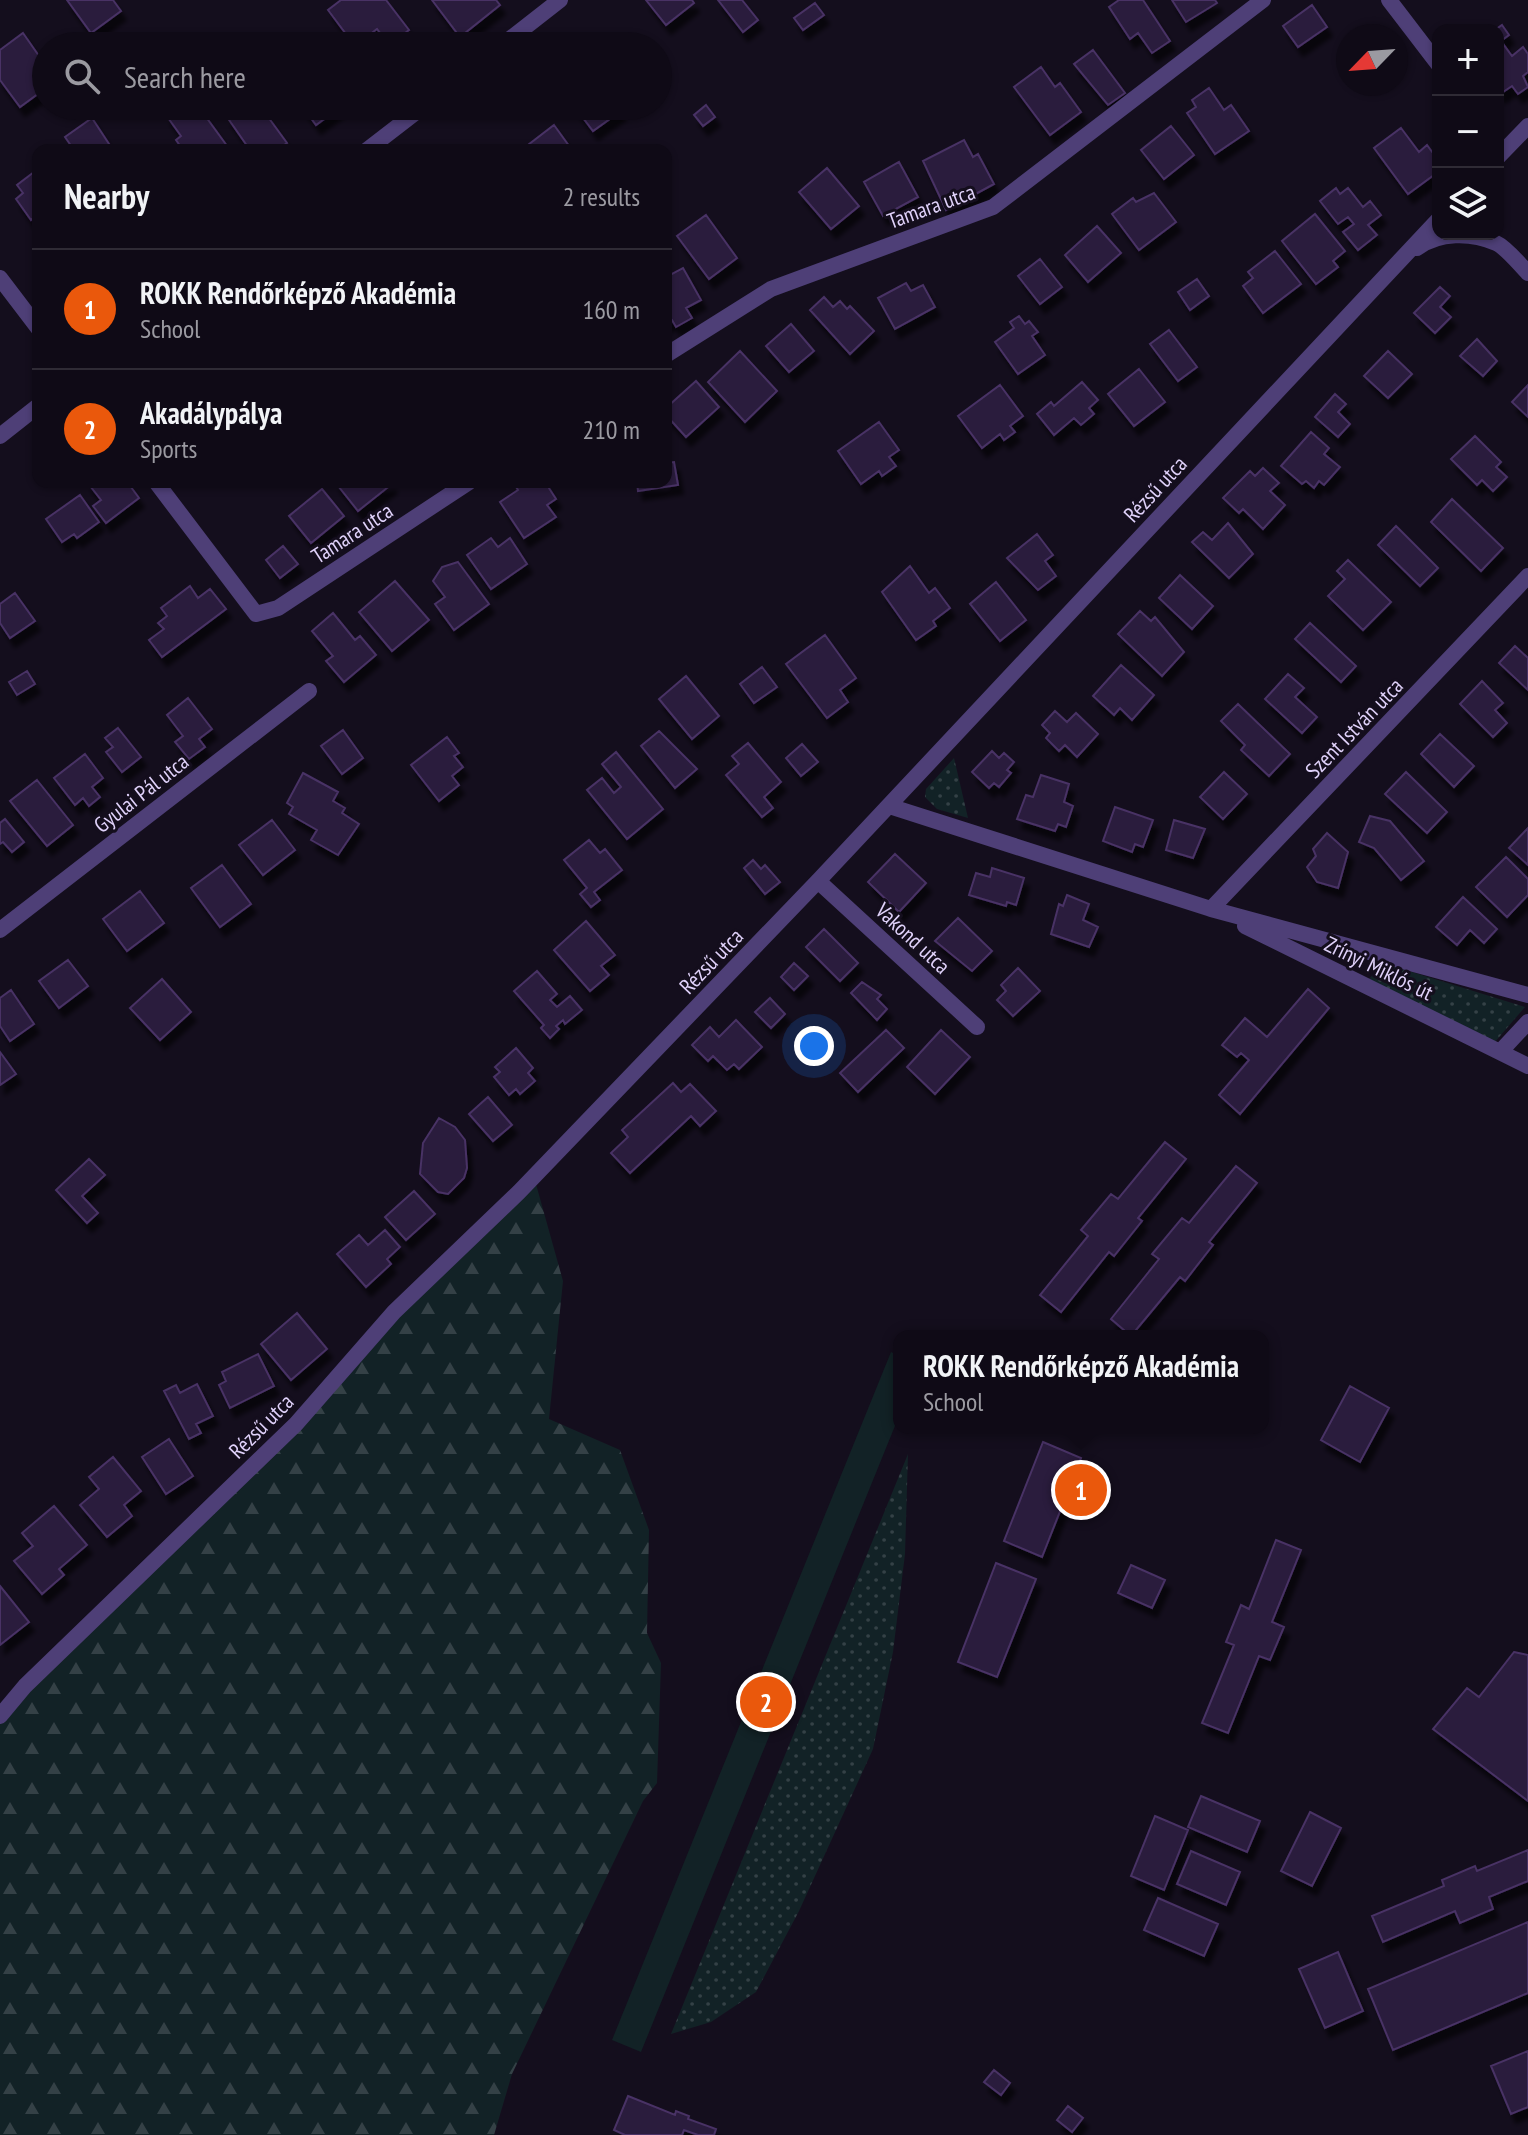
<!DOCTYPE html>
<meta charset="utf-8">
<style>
:root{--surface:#0f0a16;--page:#1d1823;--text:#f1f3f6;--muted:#9b9aa1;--line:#2f2b35;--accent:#ea580c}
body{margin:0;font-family:"PT Sans Narrow",sans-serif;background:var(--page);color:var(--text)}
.controls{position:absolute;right:24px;top:24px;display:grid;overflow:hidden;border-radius:16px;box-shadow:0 2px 6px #0004}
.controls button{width:72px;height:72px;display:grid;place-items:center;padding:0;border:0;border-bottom:2px solid var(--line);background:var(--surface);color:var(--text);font:40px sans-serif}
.compass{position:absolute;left:1336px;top:24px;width:72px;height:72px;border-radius:50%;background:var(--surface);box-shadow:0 2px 6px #0004;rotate:245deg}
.you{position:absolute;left:814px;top:1046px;width:28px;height:28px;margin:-20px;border:6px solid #fff;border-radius:50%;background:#1a73e8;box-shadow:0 0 0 12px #1a73e833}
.badge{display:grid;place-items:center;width:52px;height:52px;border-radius:50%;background:var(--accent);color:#fff;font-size:26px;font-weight:700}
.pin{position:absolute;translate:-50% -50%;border:4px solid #fff;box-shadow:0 2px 8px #0006}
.popup{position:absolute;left:893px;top:1330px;width:376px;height:104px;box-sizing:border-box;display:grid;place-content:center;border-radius:16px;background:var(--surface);filter:drop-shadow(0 2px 6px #0005);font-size:26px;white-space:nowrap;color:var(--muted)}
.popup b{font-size:30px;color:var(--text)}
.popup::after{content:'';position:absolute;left:50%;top:100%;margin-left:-16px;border:16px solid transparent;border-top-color:var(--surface)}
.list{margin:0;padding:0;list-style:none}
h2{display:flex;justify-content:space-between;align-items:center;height:104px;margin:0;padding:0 32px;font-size:34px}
h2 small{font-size:26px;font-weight:400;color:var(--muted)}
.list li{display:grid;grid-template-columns:52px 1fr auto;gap:24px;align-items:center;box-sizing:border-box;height:120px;padding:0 32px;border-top:2px solid var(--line)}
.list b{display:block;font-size:30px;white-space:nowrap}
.list p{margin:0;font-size:26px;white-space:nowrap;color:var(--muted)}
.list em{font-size:26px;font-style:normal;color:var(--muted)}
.icon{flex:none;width:44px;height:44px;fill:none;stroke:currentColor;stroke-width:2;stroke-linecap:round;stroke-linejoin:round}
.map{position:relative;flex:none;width:1528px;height:2135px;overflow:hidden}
.search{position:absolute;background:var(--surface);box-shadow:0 2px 6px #0004;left:32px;top:32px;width:640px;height:88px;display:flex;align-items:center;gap:20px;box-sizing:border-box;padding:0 28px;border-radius:44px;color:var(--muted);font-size:30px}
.panel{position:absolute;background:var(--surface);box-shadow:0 2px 6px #0004;left:32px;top:144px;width:640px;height:344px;border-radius:16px}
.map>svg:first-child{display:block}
</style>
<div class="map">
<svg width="1528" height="2135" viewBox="0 0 1528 2135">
<defs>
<pattern id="grass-dots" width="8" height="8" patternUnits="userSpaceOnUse" patternTransform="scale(2)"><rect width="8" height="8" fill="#122226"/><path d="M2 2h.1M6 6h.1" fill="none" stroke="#344146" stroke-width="1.8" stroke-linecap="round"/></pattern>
<pattern id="forest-firs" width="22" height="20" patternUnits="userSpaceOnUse" patternTransform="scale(2)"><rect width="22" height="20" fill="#122226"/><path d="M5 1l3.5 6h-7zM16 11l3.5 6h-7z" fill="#344146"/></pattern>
<filter id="shadow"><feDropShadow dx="5" dy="9" stdDeviation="2" flood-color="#0009"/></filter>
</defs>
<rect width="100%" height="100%" fill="#140e1d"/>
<path fill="url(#grass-dots)" d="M954,758L968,818L937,809L925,797L926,789Z
M1383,963L1525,1007L1494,1043L1369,979Z
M908,1454L905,1554L893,1652L873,1749L799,1911L756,1992L711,2022L671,2034Z"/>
<path fill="url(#forest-firs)" d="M534,1177L563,1281L549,1419L620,1450L649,1530L647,1633L661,1663L657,1783L643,1801L512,2074L494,2135H0V1716Z"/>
<path fill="#122226" d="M891,1352L899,1356V1416L641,2052L612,2040Z"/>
<path fill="#2a1d3c" stroke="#483265" stroke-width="2" filter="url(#shadow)" d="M67,0H113L121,11L91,33Z
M341,0H386L409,30L389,45L377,29L355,46L328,10Z
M432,0H496L500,5L460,37Z
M646,0H692L694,3L666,25Z
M718,0H742L758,20L743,32Z
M1119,0H1143L1170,41L1152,53L1138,33L1130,39L1109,7Z
M1172,0H1215L1217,3L1186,22Z
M815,3L824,15L803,30L794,18Z
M1312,5L1327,27L1298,47L1283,26Z
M1502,25L1509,35L1501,41L1512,56L1523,47L1528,54V72L1523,76L1528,87L1518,94L1512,86L1500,94L1498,91L1495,30Z
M23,33L46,66V88L20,107L0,80V50Z
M1093,50L1125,93L1108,105L1074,64Z
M1041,67L1055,87L1060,83L1081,112L1050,135L1014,87Z
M1209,88L1224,110L1231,105L1249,131L1215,154L1187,113L1196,107L1192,100Z
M706,105L715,117L703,126L694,115Z
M179,106H198L230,150H183L176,140L181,136L166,115Z
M243,106H260L287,143L277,150H250L227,117Z
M302,106H342L316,125Z
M574,106H617L621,111L593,131Z
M92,118L113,150H74L65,137Z
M554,125L572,150H532L528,145Z
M1171,126L1194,155L1164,179L1141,150Z
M1401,128L1419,152L1427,145L1438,160V172L1408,194L1374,148Z
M964,140L973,157L978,154L994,184L946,210L923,161Z
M899,162L918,197L883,216L864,182Z
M827,168L859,206L831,229L799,192Z
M38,169V214L31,220L16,199L23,193L17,185Z
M1336,188L1340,194L1348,188L1363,207L1370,201L1381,215L1368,225L1377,235L1358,250L1343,232L1354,224L1348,217L1338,224L1320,201Z
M1154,193L1176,222L1139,250L1112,214L1133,198L1136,202Z
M1315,214L1345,251L1333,261L1338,267L1316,284L1282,241Z
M706,215L737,258L709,279L677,236Z
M1097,226L1121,253L1088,282L1065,255Z
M1275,251L1301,284L1263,313L1243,286L1253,278L1248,272Z
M1040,259L1062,287L1040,304L1018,276Z
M683,268L701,300L686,308L692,318L676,327L672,320L666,323V277Z
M1197,279L1209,296L1190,310L1178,292Z
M906,283L911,291L923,285L935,307L895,329L878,298Z
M1440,287L1450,296L1440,307L1451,317L1435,333L1414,313Z
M824,297L833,307L840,301L847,309L850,306L874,331L850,354L810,310Z
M1019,316L1025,324L1029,321L1038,332L1032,336L1045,355L1018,374L995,342L1014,328L1010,322Z
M791,324L814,351L789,372L766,346Z
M1169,330L1197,367L1178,381L1150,344Z
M1477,339L1497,361L1483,376L1460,356Z
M740,351L777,391L745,422L708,382Z
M1388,351L1412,374L1388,398L1364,376Z
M1139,369L1165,402L1134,426L1108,394Z
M696,381L719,407L686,437L666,415V408Z
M1082,382L1098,400L1089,408L1094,414L1081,425L1074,418L1054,435L1037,414L1051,402L1054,406Z
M1000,385L1023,416L1010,426L1015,432L1004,440L1000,434L982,448L958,416Z
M1528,385V417L1512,402Z
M1335,394L1346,404L1338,412L1350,424L1338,437L1315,417Z
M879,422L899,450L889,457L896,466L882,476L879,471L861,484L838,451Z
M1311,432L1329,448L1324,454L1340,467L1324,485L1319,481L1314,488L1306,481L1302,484L1281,466Z
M1475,436L1501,462L1496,467L1507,477L1493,491L1482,480L1477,485L1451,459Z
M674,462L678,485L638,491L637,482H666V463Z
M1263,468L1279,483L1270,491L1285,505L1263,529L1243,509L1239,513L1223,498L1250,471L1255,476Z
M87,482H120L123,486L128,483L139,498L106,523L93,506L101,500Z
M335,482L365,485L391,482L392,484L358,511Z
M513,482H545L556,499L547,505L556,517L524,538L500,502L518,490Z
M322,489L344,516L311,543L289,516Z
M80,495L99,522L77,538L74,534L62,542L46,519Z
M1452,499L1503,548L1481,571L1431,522Z
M1228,523L1253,554L1229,578L1192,542L1203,532L1212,540Z
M1396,526L1438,568L1420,586L1378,545Z
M1037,534L1053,555L1045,561L1056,576L1038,590L1007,558Z
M491,538L498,547L510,538L527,564L491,589L467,555Z
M283,546L298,564L280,578L266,560Z
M1348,560L1391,602L1363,630L1328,596L1345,579L1337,571Z
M458,562L489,604L454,630L435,604L445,597L433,581L442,567Z
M910,566L929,593L935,588L950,608L933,621L936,626L916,640L882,592Z
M1180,575L1213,606L1192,629L1159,598Z
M395,581L429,620L392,651L359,612Z
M996,582L1026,620L1000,641L970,604Z
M190,586L198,598L210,589L226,609L162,657L149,640L164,629L158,623L167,616L161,608Z
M15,593L35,621L10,638L0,623V604Z
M1140,611L1151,621L1155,617L1184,652L1162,676L1118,634Z
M333,613L355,640L360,636L376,655L344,682L326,661L333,656L312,631Z
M1310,623L1356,666L1341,682L1295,639Z
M825,635L856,678L840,690L848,702L827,718L786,664Z
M1515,646L1528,658V690L1499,663Z
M1121,665L1154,695L1132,720L1120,708L1114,715L1093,696Z
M762,667L777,687L754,703L740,684Z
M27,671L35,684L17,695L9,682Z
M1288,674L1304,688L1295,697L1317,717L1302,733L1265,699Z
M686,676L719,716L692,739L659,699Z
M1482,681L1503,703L1495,710L1507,723L1493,737L1460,704Z
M188,698L212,729L199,739L205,747L189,759L175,742L183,736L167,715Z
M1238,704L1290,754L1269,776L1241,750L1245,745L1221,721Z
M1055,711L1067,722L1076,713L1098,734L1077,757L1065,745L1059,751L1046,738L1050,733L1042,725Z
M118,728L141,757L122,772L106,752L113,747L105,738Z
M343,730L363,758L342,774L321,746Z
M659,731L697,769L675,788L641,746Z
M1440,734L1474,766L1454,787L1421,754Z
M447,737L459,753L454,756L463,767L452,776L459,785L439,801L411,765Z
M748,743L781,782L764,797L773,808L762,817L726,775L739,764L732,756Z
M802,744L818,762L801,776L786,758Z
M992,751L999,758L1004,753L1014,762L1007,770L1011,773L999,787L994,783L989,788L972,772Z
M616,752L663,809L627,839L587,790L602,778L614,793L621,787L602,764Z
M85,754L103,778L92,787L100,797L89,806L83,798L75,805L54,778Z
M1224,772L1247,794L1223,819L1200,797Z
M1406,772L1447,812L1427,833L1385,794Z
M303,773L338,792L333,801L345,808L342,813L359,824L338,855L311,840L317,830L289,814L293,807L287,803Z
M1041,775L1069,784L1064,802L1073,806L1066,827L1058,824L1055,831L1017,819L1026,795L1033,797Z
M37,780L73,825L47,846L10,801Z
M1115,807L1153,820L1143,847L1135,844L1132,852L1103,841Z
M1370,816L1390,821L1424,861L1401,880L1374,848L1359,842Z
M5,819L24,842L12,852L3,842L0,844V823Z
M272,820L295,850L263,875L239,845Z
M1174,820L1205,829L1193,858L1166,850Z
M1528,828V865L1509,848Z
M1327,833L1348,852L1338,888L1317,882L1307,867L1316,856L1313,849Z
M589,840L600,853L605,849L622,870L594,892L600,900L591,907L580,894L587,888L564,860Z
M895,854L926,883L899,912L868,882Z
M1506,857L1528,879V895L1507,917L1476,887Z
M753,860L761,869L765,865L780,882L765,894L744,868Z
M222,865L251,904L220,927L191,888Z
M992,868L1024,878L1016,905L1007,902L1006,906L969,895L976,873L990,877Z
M140,891L164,923L127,951L103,919Z
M1067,895L1089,904L1083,920L1098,927L1089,947L1051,934L1059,904L1063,906Z
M1463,897L1497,929L1484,943L1470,930L1457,945L1436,927Z
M958,918L992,951L972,971L935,941Z
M586,921L615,955L601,966L609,975L590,991L554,950Z
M824,929L858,963L840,981L806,947Z
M68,960L88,986L59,1008L39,981Z
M794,963L808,976L794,990L781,977Z
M1018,968L1040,991L1013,1016L997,1000L1006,991L1001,985Z
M537,971L557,994L550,1000L557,1007L570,996L582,1010L565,1024L563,1020L556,1026L559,1029L550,1038L541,1028L544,1025L514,991Z
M162,979L191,1012L160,1040L130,1008Z
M862,982L881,995L877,999L887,1009L877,1020L851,993Z
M1308,989L1329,1008L1240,1114L1219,1095L1249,1060L1241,1053L1237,1057L1222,1045L1245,1018L1267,1037Z
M11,990L34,1024L10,1041L0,1026V998Z
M770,998L785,1014L771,1028L755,1012Z
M736,1020L762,1047L739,1069L734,1064L727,1070L713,1056L708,1061L692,1045L710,1027L719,1037Z
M886,1030L904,1048L858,1092L840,1073Z
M941,1030L970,1057L935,1094L907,1067Z
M516,1048L533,1068L528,1073L535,1081L520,1094L516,1089L509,1095L494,1077L500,1072L495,1067Z
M0,1052L16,1074L0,1085Z
M673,1083L681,1092L690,1084L716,1111L700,1126L691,1116L630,1173L611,1153L628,1137L622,1130Z
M488,1097L512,1125L493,1141L469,1114Z
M439,1118L455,1127L465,1140L467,1168L464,1178L448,1194L438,1192L420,1174L423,1143Z
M1165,1142L1186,1159L1138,1218L1142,1221L1114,1256L1109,1252L1061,1312L1040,1295L1088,1236L1081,1230L1111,1194L1118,1199Z
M89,1159L105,1175L82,1196L98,1213L87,1223L56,1190Z
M1236,1166L1257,1183L1209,1242L1213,1245L1185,1281L1180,1277L1131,1336L1111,1319L1159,1259L1152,1254L1182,1218L1189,1223Z
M414,1191L435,1214L406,1240L385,1217Z
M385,1230L400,1247L387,1259L391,1264L366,1287L337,1254L359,1235L368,1245Z
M297,1313L327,1349L291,1380L261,1344Z
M258,1354L274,1386L230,1408L219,1385L226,1381L222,1372Z
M197,1384L213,1416L196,1424L201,1433L189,1439L164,1391L176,1385L180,1393Z
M1350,1386L1389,1408L1360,1462L1321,1440Z
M169,1439L193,1476L166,1494L142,1457Z
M1043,1442L1081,1458L1042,1557L1004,1541Z
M113,1457L141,1491L124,1505L132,1516L107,1537L80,1505L99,1489L89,1477Z
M54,1506L87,1545L59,1569L64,1575L42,1594L14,1561L33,1546L22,1533Z
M1276,1540L1301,1550L1272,1622L1284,1627L1270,1660L1259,1656L1228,1733L1202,1723L1234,1645L1226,1642L1241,1605L1249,1609Z
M996,1563L1036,1579L997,1677L958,1662Z
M1131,1565L1165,1580L1152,1608L1118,1593Z
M0,1586L29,1622L0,1645Z
M1514,1652L1528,1655V1801L1433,1729L1467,1688L1479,1697Z
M1201,1796L1260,1821L1247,1852L1188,1827Z
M1310,1812L1341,1828L1312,1886L1281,1871Z
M1155,1816L1188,1830L1164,1890L1131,1876Z
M1528,1850V1881L1489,1897L1493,1909L1460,1923L1455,1911L1383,1942L1372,1916L1444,1886L1442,1880L1475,1866L1477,1871Z
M1191,1851L1240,1872L1226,1905L1177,1884Z
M1158,1898L1218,1924L1204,1956L1144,1930Z
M1528,1922V1993L1393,2050L1368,1989Z
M1338,1952L1363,2011L1325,2028L1299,1969Z
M1528,2051V2107L1511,2114L1491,2066Z
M994,2070L1010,2083L1001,2095L984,2082Z
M628,2096L675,2115L676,2111L689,2116L688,2119L716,2129L714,2135H698L684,2130L682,2135H625L614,2130Z
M1068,2106L1083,2118L1072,2132L1057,2120Z"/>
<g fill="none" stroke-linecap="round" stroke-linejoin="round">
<path stroke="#4e3f77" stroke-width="16" d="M1389,0L1438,64
M501,46L560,0
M367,150L424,106
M1498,157L1528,126
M1417,248C1439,232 1471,232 1496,243C1507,248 1519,264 1528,273
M0,278L38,328
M666,355L771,289L993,207L1263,0
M0,436L38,406
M156,482L256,614L278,608L469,482
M889,806L1211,909L1528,995
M818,881L977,1027
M1211,909L1528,576
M1245,926L1528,1066
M0,930L309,691
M1500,1052L1528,1022
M0,1716L25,1686L296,1424L394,1312L519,1192L818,881L1438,220"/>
</g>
<g text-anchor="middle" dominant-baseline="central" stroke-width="6" stroke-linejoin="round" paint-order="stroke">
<g font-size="22" fill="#dfd1f9" stroke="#140e1d">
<text transform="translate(931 206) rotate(-20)">Tamara utca</text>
<text transform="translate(1155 489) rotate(-47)">Rézsű utca</text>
<text transform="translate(352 533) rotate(-33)">Tamara utca</text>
<text transform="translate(1354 728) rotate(-46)">Szent István utca</text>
<text transform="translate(141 793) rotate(-38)">Gyulai Pál utca</text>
<text transform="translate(913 938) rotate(43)">Vakond utca</text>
<text transform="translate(711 961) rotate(-46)">Rézsű utca</text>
<text transform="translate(1379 968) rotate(26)">Zrínyi Miklós út</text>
<text transform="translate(261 1426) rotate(-45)">Rézsű utca</text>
</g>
</g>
</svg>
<div class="controls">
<button>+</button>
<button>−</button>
<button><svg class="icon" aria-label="layers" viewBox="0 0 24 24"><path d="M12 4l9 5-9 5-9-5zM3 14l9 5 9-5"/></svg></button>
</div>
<svg class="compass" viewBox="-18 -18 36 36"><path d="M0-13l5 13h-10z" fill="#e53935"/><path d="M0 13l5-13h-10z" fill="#9b9aa1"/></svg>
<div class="you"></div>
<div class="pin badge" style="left:1081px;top:1490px">1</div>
<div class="popup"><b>ROKK Rendőrképző Akadémia</b>School</div>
<div class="pin badge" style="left:766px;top:1702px">2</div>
<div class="search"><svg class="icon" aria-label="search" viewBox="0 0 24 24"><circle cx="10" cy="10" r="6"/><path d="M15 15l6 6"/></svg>Search here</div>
<section class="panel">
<h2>Nearby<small>2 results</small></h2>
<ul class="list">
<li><span class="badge">1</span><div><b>ROKK Rendőrképző Akadémia</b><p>School</p></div><em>160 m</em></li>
<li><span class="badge">2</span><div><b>Akadálypálya</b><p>Sports</p></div><em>210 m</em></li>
</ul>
</section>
</div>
